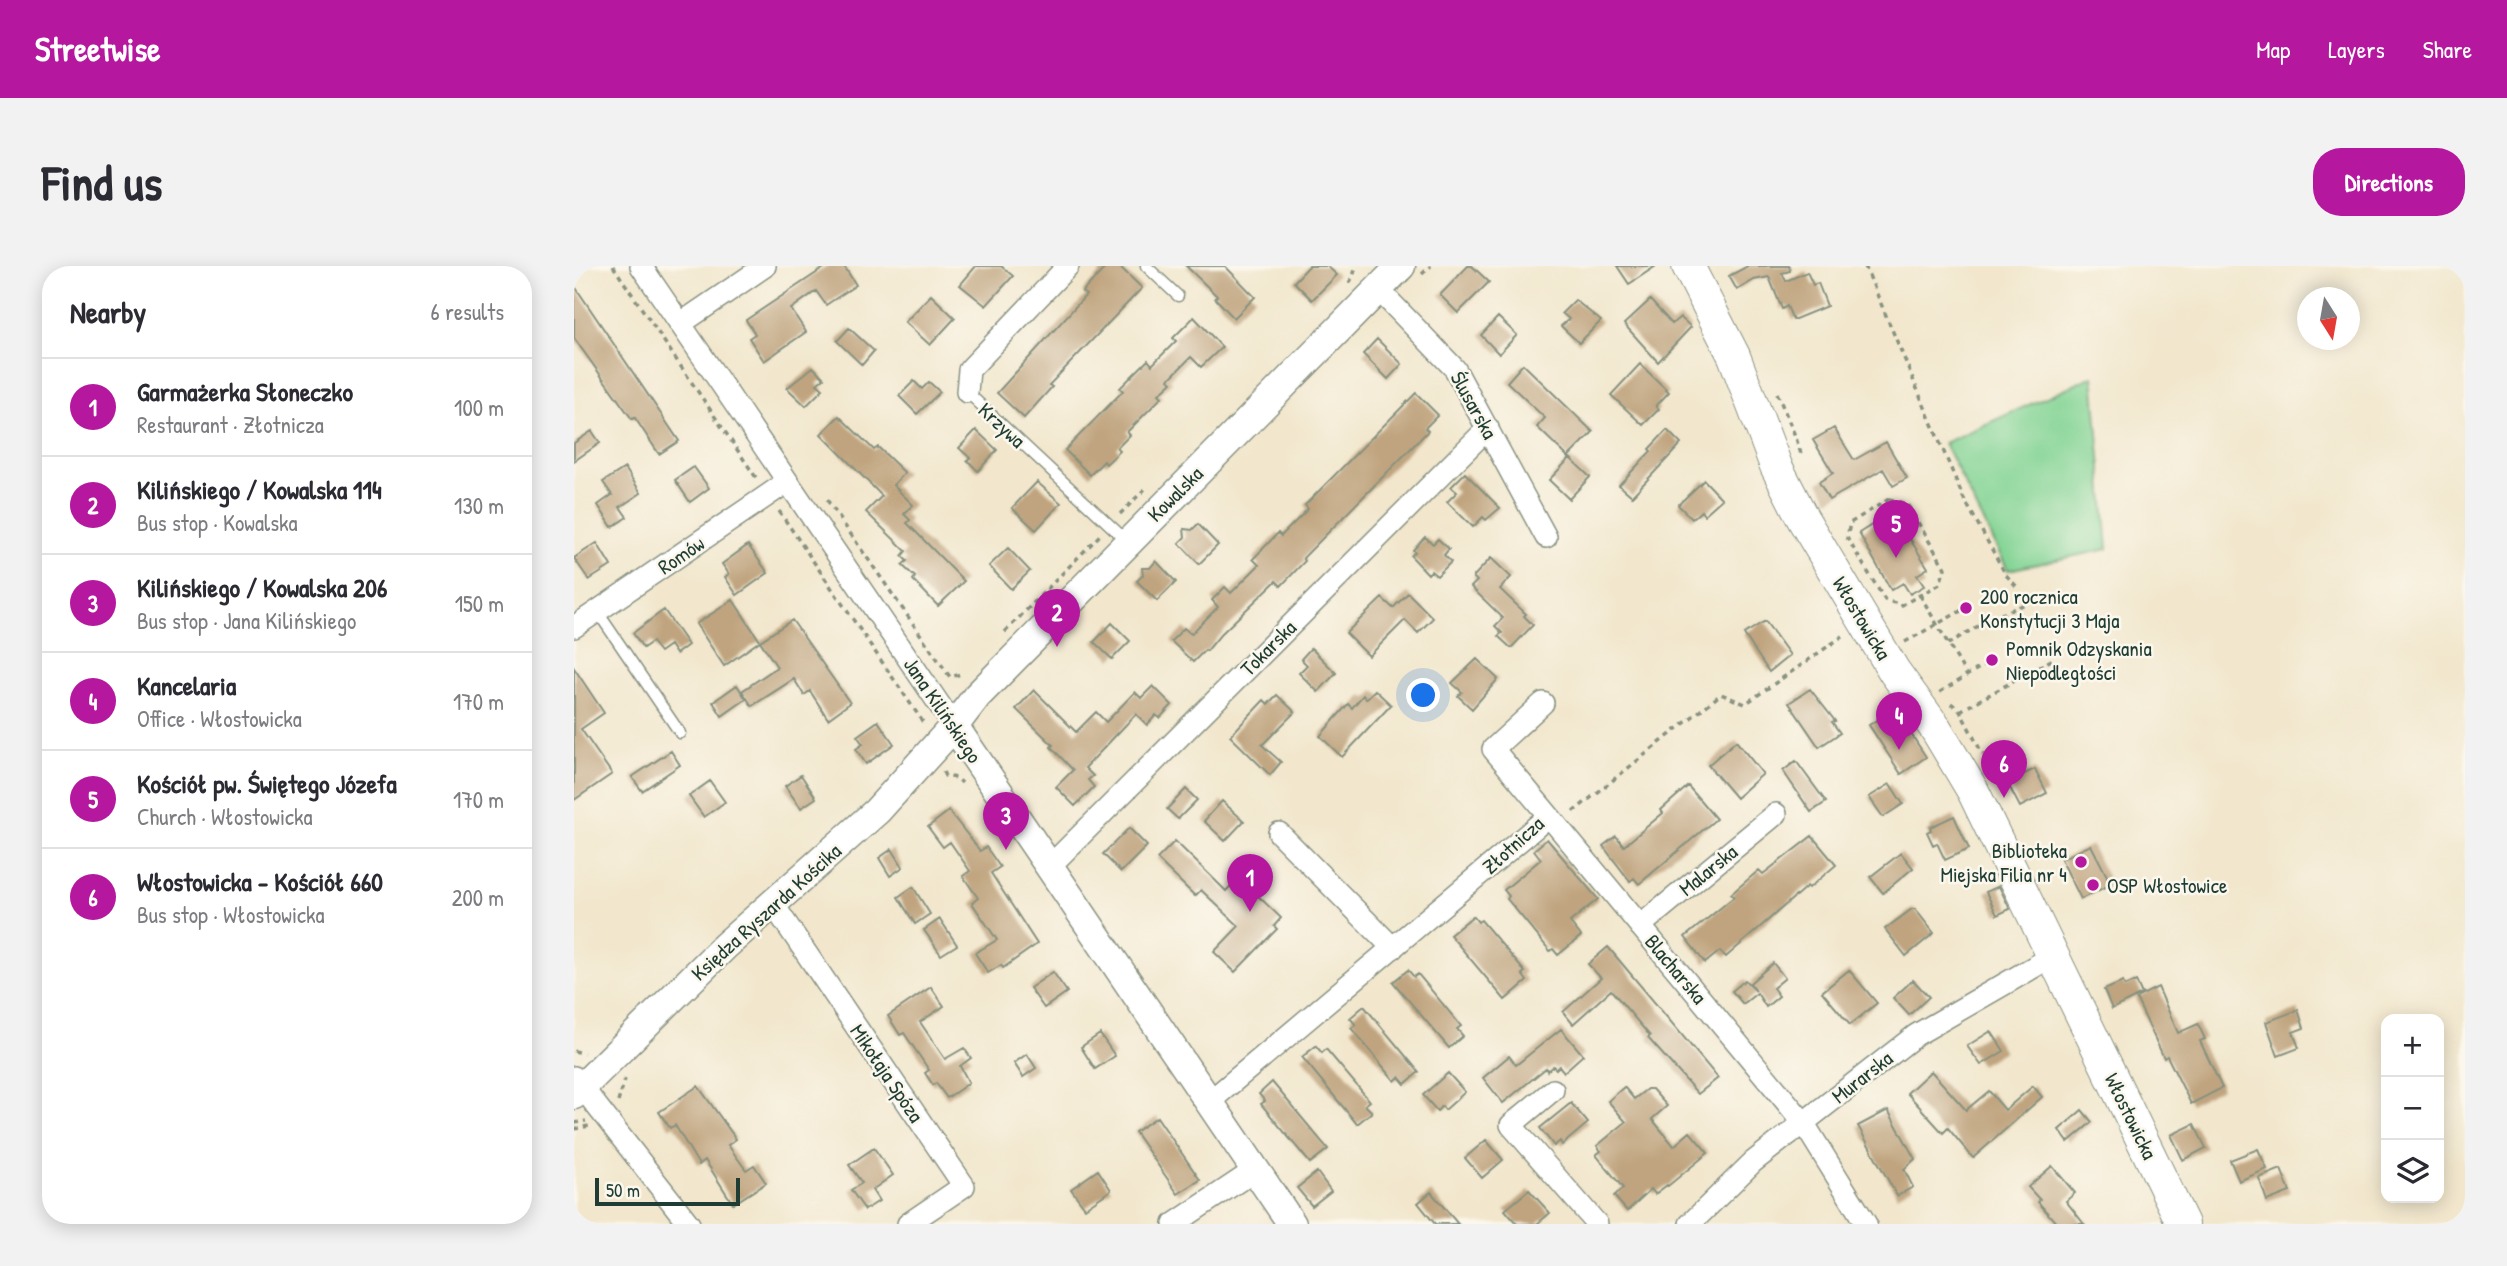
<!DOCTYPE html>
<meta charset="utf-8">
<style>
:root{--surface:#fff;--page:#f2f2f3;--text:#2b2b33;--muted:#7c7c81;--line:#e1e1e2;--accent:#b5179e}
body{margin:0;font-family:"Patrick Hand",sans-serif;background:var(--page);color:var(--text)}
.controls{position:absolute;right:21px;bottom:21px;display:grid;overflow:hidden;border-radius:14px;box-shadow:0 4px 18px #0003}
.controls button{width:63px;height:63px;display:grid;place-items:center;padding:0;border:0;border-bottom:2px solid var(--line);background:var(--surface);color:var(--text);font:35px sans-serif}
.compass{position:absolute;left:1723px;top:21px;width:63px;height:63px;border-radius:50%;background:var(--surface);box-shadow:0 4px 18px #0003;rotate:169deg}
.scale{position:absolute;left:21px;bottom:18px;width:145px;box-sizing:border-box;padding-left:7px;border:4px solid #1f3d34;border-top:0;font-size:19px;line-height:24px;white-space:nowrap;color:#1f3d34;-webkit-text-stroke:5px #fbf7ec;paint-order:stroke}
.you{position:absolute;left:850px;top:430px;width:24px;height:24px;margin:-18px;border:5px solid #fff;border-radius:50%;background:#1a73e8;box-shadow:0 0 0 10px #1a73e833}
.badge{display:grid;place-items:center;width:46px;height:46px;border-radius:50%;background:var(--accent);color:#fff;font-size:23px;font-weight:700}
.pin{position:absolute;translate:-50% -58px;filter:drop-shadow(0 2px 4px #0008)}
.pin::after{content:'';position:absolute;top:37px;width:24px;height:21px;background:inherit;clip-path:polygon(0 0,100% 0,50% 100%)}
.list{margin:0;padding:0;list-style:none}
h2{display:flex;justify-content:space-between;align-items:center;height:91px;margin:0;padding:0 28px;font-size:30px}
h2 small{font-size:23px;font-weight:400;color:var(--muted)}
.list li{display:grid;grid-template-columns:46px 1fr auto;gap:21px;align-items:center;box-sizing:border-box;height:98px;padding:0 28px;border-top:2px solid var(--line)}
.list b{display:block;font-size:26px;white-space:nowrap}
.list p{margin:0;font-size:23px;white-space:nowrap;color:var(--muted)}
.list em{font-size:23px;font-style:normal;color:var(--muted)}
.icon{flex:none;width:38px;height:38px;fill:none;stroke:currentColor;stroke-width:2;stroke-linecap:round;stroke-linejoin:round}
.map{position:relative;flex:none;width:1891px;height:958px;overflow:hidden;border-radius:28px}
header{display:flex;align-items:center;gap:42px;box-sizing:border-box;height:98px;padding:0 35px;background:var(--accent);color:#fff}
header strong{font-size:33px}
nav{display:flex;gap:38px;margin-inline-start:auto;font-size:24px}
.intro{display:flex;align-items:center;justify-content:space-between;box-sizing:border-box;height:168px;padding:0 42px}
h1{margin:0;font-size:49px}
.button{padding:18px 32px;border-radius:28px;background:var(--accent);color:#fff;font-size:24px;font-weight:700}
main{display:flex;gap:42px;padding:0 42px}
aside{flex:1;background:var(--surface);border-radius:28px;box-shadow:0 4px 18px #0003}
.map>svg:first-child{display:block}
</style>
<header>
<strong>Streetwise</strong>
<nav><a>Map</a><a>Layers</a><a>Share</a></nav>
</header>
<div class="intro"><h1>Find us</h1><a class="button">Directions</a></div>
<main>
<aside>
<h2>Nearby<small>6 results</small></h2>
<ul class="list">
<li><span class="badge">1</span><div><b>Garmażerka Słoneczko</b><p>Restaurant · Złotnicza</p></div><em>100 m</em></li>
<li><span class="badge">2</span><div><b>Kilińskiego / Kowalska 114</b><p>Bus stop · Kowalska</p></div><em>130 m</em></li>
<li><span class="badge">3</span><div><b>Kilińskiego / Kowalska 206</b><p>Bus stop · Jana Kilińskiego</p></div><em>150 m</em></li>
<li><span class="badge">4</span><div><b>Kancelaria</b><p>Office · Włostowicka</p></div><em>170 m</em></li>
<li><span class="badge">5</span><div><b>Kościół pw. Świętego Józefa</b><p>Church · Włostowicka</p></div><em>170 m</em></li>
<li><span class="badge">6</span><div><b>Włostowicka - Kościół 660</b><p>Bus stop · Włostowicka</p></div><em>200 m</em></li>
</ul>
</aside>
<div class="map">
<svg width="1891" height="958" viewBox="0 0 1891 958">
<rect width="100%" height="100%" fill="#fbf7ec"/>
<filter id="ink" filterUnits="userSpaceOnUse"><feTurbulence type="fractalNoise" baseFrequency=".0143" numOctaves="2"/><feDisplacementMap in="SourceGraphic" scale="14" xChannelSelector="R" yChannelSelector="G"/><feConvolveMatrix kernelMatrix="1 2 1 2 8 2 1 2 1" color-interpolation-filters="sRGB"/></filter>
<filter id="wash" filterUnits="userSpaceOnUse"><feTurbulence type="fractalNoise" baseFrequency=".00686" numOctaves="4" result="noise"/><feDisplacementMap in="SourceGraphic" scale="28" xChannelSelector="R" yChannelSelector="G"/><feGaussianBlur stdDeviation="1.57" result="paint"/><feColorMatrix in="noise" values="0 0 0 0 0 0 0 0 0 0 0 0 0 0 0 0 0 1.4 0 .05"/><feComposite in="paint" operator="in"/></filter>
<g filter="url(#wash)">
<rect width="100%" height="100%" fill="#f2e7cd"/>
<path fill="#84d495" stroke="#528864" stroke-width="2" d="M1519,110L1534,283L1434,304L1370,177Z"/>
<g id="blocks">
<path fill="#c0a47f" d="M253,0H270L282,19L252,39L242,25L217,43L232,66L190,95L175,72L181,68L172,54Z
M402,0H427L439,10L412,40L386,19Z
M533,0H545L568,22L475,119L478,121L450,152L423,127L512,29L508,26Z
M612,0H651L681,31L660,52L641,32L643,30Z
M735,0H753L763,9L738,34L720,16Z
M894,0H898L915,16L884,47L866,29Z
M1043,0H1082L1055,18Z
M1174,0H1215L1216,5L1208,7L1212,15L1233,6L1239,19L1244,17L1253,40L1219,54L1213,40L1208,43L1195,11L1180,14L1163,24L1155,10Z
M0,19L105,175L85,188L61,152L58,153L0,72Z
M357,29L381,52L356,79L331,56Z
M1001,34L1027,55L1005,77L987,60L995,53L988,47Z
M1076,34L1098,58L1106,51L1117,61L1084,96L1050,58Z
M620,51L648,81L627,101L617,91L595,113L598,116L585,128L588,131L553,166L556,169L543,182L546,185L532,198L530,195L516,209L491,184L549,125L546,122L574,94L578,99L602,75L599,72Z
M924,51L943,69L925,88L907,69Z
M275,62L300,85L288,99L263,75Z
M803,73L828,98L814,113L789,88Z
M949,98L1019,166L994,191L963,161L971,152L933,116Z
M1066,98L1095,126L1082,140L1085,143L1069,159L1037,129Z
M239,101L250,112L243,118L249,123L232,140L213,122Z
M340,115L348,123L355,116L366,126L343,148L325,130Z
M842,127L864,149L851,162L854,165L729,292L731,295L707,320L702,315L646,369L633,385L631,384L619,396L597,375L610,362L617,368L644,341L638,334L651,321L657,327L685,299L679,293L704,267L707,270L734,243L731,239Z
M265,150L300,184L304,181L331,207L319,219L339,239L330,248L336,254L333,257L390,315L364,340L339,314L341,311L328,299L333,295L328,290L332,285L292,246L308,230L247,168Z
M1260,162L1280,194L1312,176L1333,212L1319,220L1309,203L1255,234L1245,216L1259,207L1239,174Z
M402,164L423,184L404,205L393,194L396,192L385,182Z
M1093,164L1107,178L1058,230L1045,219L1077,185L1075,183Z
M18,165L26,177L0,195V177Z
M996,192L1016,211L995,233L975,214Z
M120,201L135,222L116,236L101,214Z
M51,202L67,227L46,241L53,251L38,261L24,239L38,229L29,216Z
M891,207L926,242L912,254L909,251L899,261L873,236L883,226L877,221Z
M1130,214L1148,233L1130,249L1127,245L1118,253L1104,239Z
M463,216L487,237L462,264L438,242Z
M1312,250L1319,263L1324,260L1326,264L1329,262L1354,302L1343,309L1350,320L1336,328L1329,317L1317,324L1285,267Z
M624,258L644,279L625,298L605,277L611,271L610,263L618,264Z
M851,271L859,278L864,273L875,283L870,289L877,296L863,310L857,305L854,308L837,290L841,286L839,284Z
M23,277L37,300L15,314L0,292Z
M174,279L194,307L163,329L151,311L155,308L148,298Z
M434,282L456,305L437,323L415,300Z
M917,292L937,311L926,323L952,348L950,350L959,359L937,382L924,370L928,367L921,360L929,352L897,321L903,315L899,311Z
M582,295L602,316L583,335L563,315L569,309L568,302H576Z
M834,327L859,352L844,367L831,354L795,390L772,367L808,332L819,342Z
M159,334L186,375L218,354L276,437L254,453L236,425L230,429L220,413L178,440L168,425L203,401L186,375L150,400L122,358Z
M90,344L114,379L102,388L96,379L86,386L78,376L69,382L59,367Z
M1191,355L1216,389L1195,406L1170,368Z
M538,357L556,375L538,393L520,376Z
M737,382L762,407L744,426L725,407L733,399L727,393Z
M903,393L924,413L898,443L884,430L888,426L878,417Z
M0,402L30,447L7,463L38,508L0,534Z
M163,419L172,433L148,450L139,436Z
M579,420L598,439L586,452L582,449L573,459L562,448L511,502L519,510L514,514L520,521L501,540L482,521L499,504L477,481L479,479L442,443L460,424L502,466L522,446L532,456L561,426L567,432Z
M1236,423L1261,455L1258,456L1266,467L1245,481L1215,437Z
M801,424L817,439L768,491L746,470L774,438L778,442L789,429L792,433Z
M703,429L721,446L688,479L707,496L696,509L656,470L690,434L694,438Z
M1321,443L1352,491L1327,508L1295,459Z
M304,455L320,478L292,498L282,483L289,478L283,470Z
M1162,475L1189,508L1162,532L1134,499Z
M97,485L106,499L68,525L58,511Z
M1222,495L1252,536L1237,546L1209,505Z
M1461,503L1473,527L1446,541L1433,516Z
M227,509L242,532L227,542L211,520Z
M136,515L151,536L130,551L115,530Z
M1316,518L1329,538L1309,551L1295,531Z
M1114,520L1142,553L1065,618L1060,612L1056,615L1029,580L1042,570L1050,580L1089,547L1087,544Z
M612,523L623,534L604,553L593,543Z
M648,535L670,555L651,575L630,555Z
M375,545L406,585L412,581L426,601L417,607L463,678L429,702L427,699L414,707L401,687L423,674L398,637L404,632L389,610L396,605L376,576L369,581L354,561Z
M1380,550L1395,583L1371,594L1363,577L1359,579L1353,566L1357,564L1356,561Z
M555,562L573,580L547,606L529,588Z
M1238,570L1262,599L1235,622L1233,620L1152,691L1146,685L1131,697L1111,671L1160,631L1157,628L1185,604L1189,608Z
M973,573L1024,633L996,656L1007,670L984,689L979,683L976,685L933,633L935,630L930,624L967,593L960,584Z
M601,575L652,625L679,596L692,609L678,624L707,652L700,660L703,663L661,706L640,686L665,660L627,624L621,630L583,593Z
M1517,579L1537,618L1507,633L1487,593Z
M318,583L329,601L316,610L305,592Z
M1327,587L1339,602L1309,627L1296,611Z
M1425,620L1436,643L1423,649L1412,626Z
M339,621L356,648L341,658L324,631Z
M1338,643H1341L1360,667L1332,690L1311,663Z
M899,650L904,656L907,654L951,706L948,708L953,715L931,734L876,669Z
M366,653L383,679L367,689L350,664Z
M1034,681L1144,812L1124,828L1074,772L1076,770L1037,724L999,758L989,746L1027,712L1014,698Z
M1199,697L1211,712L1199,722L1205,730L1192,741L1183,727L1169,738L1158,725L1171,714L1182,725L1176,717Z
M834,704L840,711L844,708L887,760L883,763L889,770L875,782L819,716Z
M1275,704L1303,737L1276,759L1248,726Z
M479,706L493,726L470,742L456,722Z
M1339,714L1355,731L1335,749L1319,732Z
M1562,715L1568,728L1538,743L1530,724L1549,716L1551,720Z
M357,721L370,740L346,756L371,793L390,782L397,792L386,800L395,817L373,832L362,817L359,819L351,807L355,804L330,767L326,769L314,750Z
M1584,721L1604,767L1624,758L1631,773L1626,775L1648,822L1617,838L1593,790L1590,792L1562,732Z
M790,740L845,806L831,818L825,811L821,815L777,762L782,759L776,752Z
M1724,744L1730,762L1719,766L1725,782L1704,790L1692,756Z
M987,763L1009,789L990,806L985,800L982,803L979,800L973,805L972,802L929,837L909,812L935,790L942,799Z
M1417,765L1430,785L1407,799L1393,780Z
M526,768L541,790L521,803L507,781Z
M742,780L748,787L752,783L796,835L791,839L798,846L783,858L728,791Z
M453,788L462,802L449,811L440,797Z
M1357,805L1392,844L1415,825L1431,844L1459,820L1468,831L1399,892L1374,862L1369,867L1333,827Z
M874,807L891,826L871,844L868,840L863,845L849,829Z
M698,816L754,883L736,897L687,838L691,835L685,828Z
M124,820L162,873L154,879L172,904L180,899L192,917L159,938L131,894L125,899L101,859L96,862L85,846Z
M1050,821L1060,833L1073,823H1078L1093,840L1078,853L1100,880L1116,866L1134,887L1094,920L1093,919L1081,928L1077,923L1053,945L1040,930L1049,922L1022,889L1027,885L1023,880L1052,856L1034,835Z
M997,837L1014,857L988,879L986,875L980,880L966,862Z
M1314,844L1341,893L1330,903L1339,921L1323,930L1284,860Z
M1508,844L1518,856L1494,876L1485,864Z
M583,851L626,914L604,928L561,866Z
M1620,858L1632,882L1609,894L1597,869Z
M912,874L929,894L908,912L891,892Z
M300,882L319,909L298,924L305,935L291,944L277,924L288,917L275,899Z
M1684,883L1693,903L1665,915L1656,894Z
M1478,900L1501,927L1492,935L1510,958H1483L1464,936L1466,934L1454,921Z
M1707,903L1716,926L1693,935L1685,912Z
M524,904L537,924L511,942L497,923Z
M743,906L757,925L738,940L723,922Z
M955,924L976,947L963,958H943L931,944Z
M857,926L884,958H861L844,937Z"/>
</g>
</g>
<g filter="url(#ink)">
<use href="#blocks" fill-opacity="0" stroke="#889280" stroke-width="2"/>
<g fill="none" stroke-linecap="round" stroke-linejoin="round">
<g stroke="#889280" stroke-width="13">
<path id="service" d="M572,0L604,30
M393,126L554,276
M23,345L106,467"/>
</g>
<g stroke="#889280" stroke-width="24">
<path id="minor" d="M67,0L380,460
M804,23L881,103L972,271
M106,58L191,0
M393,126L395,104L494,0
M0,361L213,216
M975,550L1229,856L1292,958
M705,567L819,682
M474,602L914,162
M199,638L390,920L334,958
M1066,660L1202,548
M0,811L115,958
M979,824L937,859L1023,958
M635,836L975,550L919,483L969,437
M600,958L681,904
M1116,958L1179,896L1342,769L1479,690"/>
</g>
<g stroke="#889280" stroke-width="31">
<path id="tertiary" d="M380,460L718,958
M0,829L151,680L303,545L380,460L403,430L827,0"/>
</g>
<g stroke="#889280" stroke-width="34">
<path id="secondary" d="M1114,0L1160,90L1202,200L1229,253L1320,405L1362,463L1399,525L1609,958"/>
</g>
<path stroke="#889280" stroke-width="3.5" stroke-dasharray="5 5" stroke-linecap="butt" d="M39,0L183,213
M1291,0L1389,231L1432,309L1444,322
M848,8L857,0
M775,17L779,11L782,0
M1203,127L1222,172L1228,191
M1315,233L1333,238L1371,302L1366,318L1328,339L1311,334L1273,272L1276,257Z
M253,234L376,411L387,408L389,410
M205,245L351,459
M546,248L573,221
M1346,329L1393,410
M431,366L526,269
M1331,376L1392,342
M1374,378L1416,353L1451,338
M1366,426L1418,394
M1377,437L1386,445L1409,489
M1386,445L1479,393
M369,506L371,510L383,512L388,517
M999,546L1147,428L1171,438L1269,370
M0,785L10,787
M44,836L51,813
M0,857L12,855
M0,863L15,860"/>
<use href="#service" stroke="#fff" stroke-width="10"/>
<use href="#minor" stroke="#fff" stroke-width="21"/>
<use href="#tertiary" stroke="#fff" stroke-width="28"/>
<use href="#secondary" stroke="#fff" stroke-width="32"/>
</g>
</g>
<g fill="#b5179e" stroke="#fbf7ec" stroke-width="2.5">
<circle cx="1392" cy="342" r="7"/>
<circle cx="1418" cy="394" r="7"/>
<circle cx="1507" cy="596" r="7"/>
<circle cx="1519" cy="619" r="7"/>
</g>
<g text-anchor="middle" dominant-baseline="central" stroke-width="5" stroke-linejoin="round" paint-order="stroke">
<g font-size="21" fill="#1f3d34" stroke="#fbf7ec">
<text transform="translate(900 139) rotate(61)">Ślusarska</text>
<text transform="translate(428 159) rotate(43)">Krzywa</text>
<text transform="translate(601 228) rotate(-45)">Kowalska</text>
<text transform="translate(107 289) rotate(-34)">Romów</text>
<text transform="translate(1288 352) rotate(59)">Włostowicka</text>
<text transform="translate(694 382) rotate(-45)">Tokarska</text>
<text transform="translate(369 444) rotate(56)">Jana Kilińskiego</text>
<text transform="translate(939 579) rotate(-42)">Złotnicza</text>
<text transform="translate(1134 604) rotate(-39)">Malarska</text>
<text transform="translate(192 646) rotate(-42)">Księdza Ryszarda Kościka</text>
<text transform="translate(1102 703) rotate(50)">Blacharska</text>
<text transform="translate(313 807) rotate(56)">Mikołaja Spóza</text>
<text transform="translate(1288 811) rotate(-38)">Murarska</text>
<text transform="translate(1557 850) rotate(64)">Włostowicka</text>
</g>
<g font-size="21" fill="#1f3d34" stroke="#fbf7ec" text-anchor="start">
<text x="1406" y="330">200 rocznica<tspan x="1406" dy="24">Konstytucji 3 Maja</tspan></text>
<text x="1432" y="382">Pomnik Odzyskania<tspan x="1432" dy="24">Niepodległości</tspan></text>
<text x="1493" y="584" text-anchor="end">Biblioteka<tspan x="1493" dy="24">Miejska Filia nr 4</tspan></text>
<text x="1533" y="619">OSP Włostowice</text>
</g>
</g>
</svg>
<div class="controls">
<button>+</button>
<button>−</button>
<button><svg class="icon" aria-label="layers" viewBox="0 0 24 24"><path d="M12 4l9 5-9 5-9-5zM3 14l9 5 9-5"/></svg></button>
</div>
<svg class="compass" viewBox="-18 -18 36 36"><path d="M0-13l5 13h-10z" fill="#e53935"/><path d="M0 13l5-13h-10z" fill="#7c7c81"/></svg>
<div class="scale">50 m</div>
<div class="you"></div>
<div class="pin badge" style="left:676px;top:646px">1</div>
<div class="pin badge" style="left:483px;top:381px">2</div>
<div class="pin badge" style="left:432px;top:584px">3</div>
<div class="pin badge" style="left:1325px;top:484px">4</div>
<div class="pin badge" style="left:1322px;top:292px">5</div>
<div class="pin badge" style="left:1430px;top:532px">6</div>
</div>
</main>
